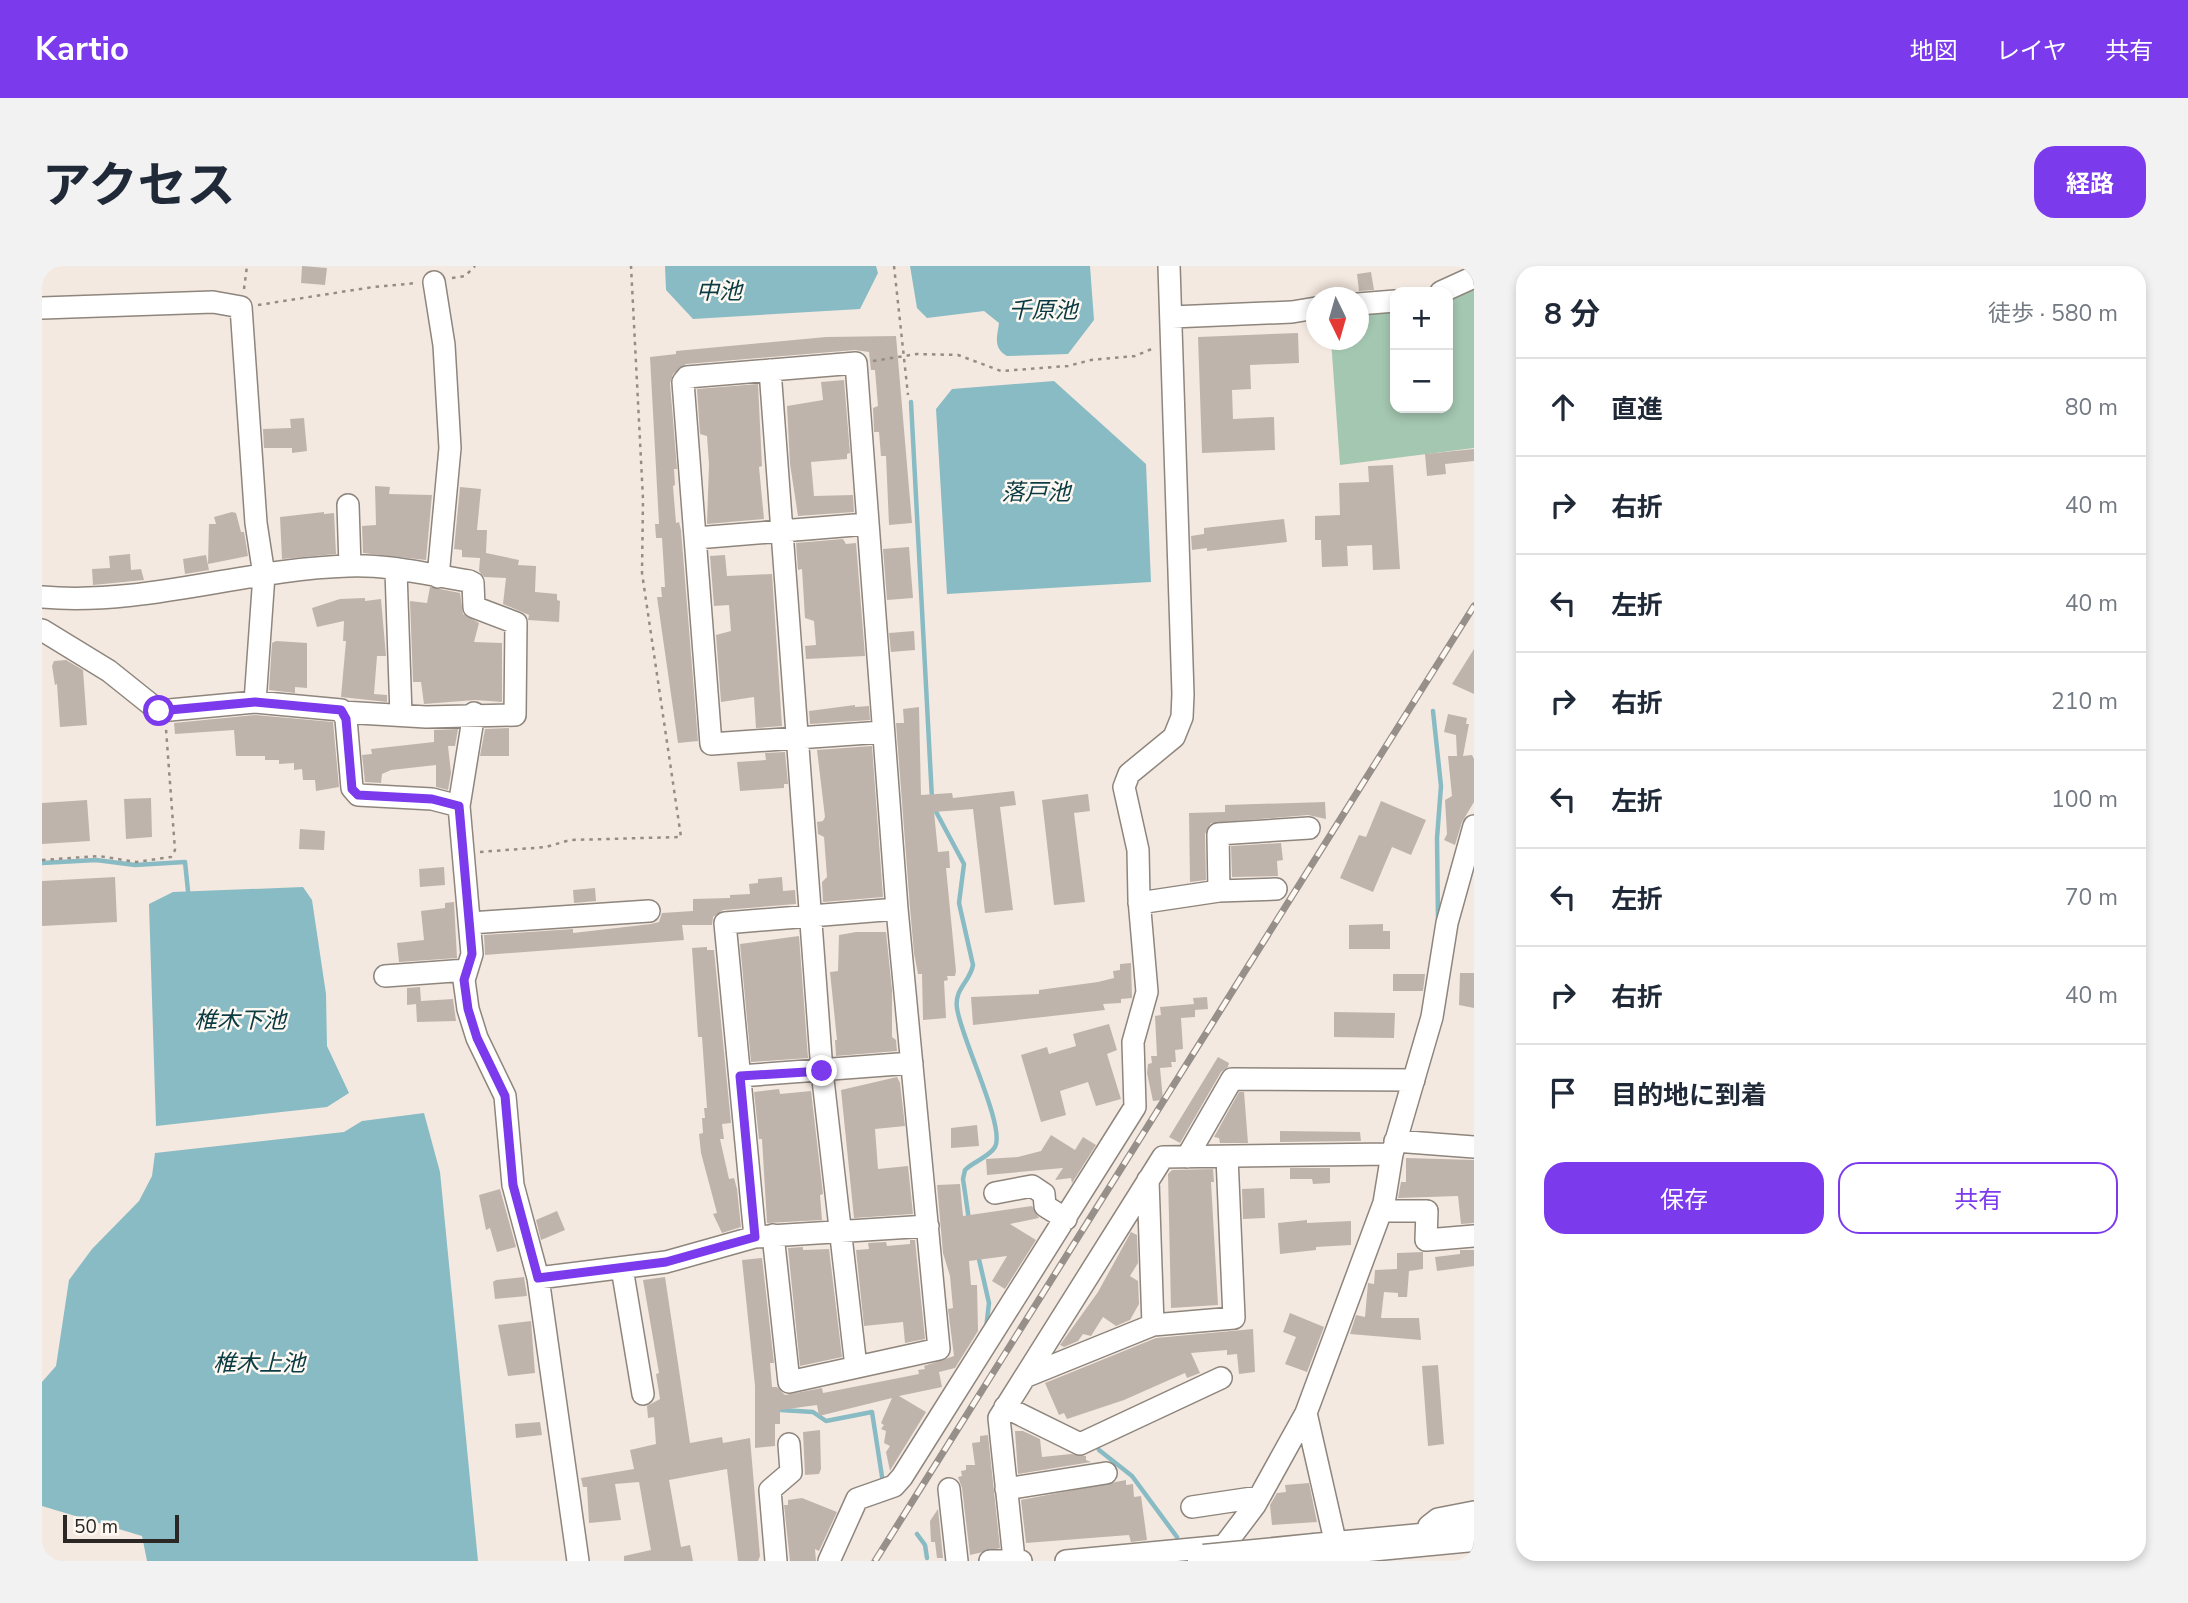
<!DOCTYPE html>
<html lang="ja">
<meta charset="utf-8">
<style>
:root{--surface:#fff;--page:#f2f2f3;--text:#1f2937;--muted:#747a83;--line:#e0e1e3;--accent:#7c3aed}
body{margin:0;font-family:"Nunito Sans","Noto Sans JP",sans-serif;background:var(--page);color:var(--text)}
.controls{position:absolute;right:21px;top:21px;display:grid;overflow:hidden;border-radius:14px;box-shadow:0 4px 10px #0003}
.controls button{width:63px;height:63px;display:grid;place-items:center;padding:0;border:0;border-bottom:2px solid var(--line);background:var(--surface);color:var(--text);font:35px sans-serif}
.compass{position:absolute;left:1264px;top:21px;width:63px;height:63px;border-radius:50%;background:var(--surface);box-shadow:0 4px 10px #0003;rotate:175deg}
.scale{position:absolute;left:21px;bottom:18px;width:116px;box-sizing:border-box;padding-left:7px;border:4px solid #2b2724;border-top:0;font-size:19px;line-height:24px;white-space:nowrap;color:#2b2724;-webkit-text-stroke:5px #fef8f2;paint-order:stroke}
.stop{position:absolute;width:21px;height:21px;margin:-16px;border:5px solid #7c3aed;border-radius:50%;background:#fff}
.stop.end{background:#7c3aed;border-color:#fff;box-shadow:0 2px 7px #0008}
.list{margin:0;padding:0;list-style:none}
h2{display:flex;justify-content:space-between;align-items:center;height:91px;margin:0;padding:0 28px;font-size:30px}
h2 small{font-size:23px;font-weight:400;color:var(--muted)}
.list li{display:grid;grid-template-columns:46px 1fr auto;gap:21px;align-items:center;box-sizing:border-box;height:98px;padding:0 28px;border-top:2px solid var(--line)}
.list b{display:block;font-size:26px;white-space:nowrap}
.list em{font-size:23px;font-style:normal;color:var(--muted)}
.actions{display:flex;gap:14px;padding:21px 28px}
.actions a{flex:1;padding:16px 0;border:2px solid var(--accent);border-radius:21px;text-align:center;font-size:24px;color:var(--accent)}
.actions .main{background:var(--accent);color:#fff}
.icon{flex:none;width:38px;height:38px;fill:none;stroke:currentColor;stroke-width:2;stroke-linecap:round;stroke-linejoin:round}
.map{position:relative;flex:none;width:1432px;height:1295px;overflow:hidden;border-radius:21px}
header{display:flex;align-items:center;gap:42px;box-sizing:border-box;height:98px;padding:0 35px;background:var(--accent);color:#fff}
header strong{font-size:33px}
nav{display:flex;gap:38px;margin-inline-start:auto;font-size:24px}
.intro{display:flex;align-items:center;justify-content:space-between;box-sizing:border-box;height:168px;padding:0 42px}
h1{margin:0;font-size:49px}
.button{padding:18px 32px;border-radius:21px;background:var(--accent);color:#fff;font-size:24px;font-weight:700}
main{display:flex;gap:42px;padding:0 42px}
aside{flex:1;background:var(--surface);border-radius:21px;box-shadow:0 4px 10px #0003}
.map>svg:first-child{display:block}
</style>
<header>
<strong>Kartio</strong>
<nav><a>地図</a><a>レイヤ</a><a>共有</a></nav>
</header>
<div class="intro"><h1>アクセス</h1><a class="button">経路</a></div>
<main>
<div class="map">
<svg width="1432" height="1295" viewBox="0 0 1432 1295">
<rect width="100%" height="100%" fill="#f4e9e0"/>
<path fill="#a4c7b1" d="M1432,14V182L1298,199L1289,74H1316L1317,42L1353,38V142H1406V27Z"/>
<path fill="#89bbc4" d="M623,0H834L836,7L818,43L651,53L624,24Z
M868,0H1048L1052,54L1026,88L965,90C951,82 955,71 957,57L942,45L885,52L875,42Z
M1012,115L1104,198L1109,316L905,328L894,143L910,123Z
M261,621L270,634L284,728L285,780L307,827L285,841L114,860L107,638L131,626Z
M382,847L398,906L436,1295H105L100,1270L0,1240V1116L14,1100L27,1014L50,983L97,935L110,910L113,887L302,866L320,855Z"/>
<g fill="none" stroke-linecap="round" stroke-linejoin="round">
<path stroke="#89bbc4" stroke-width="4.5" d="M869,136L890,533
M1391,445L1399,520L1395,572L1396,654
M892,542L922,598L917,637L931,699C928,716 912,723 915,742C918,770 964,861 953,881C947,891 931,896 923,904L921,913L927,954
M0,597L54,594L93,599L143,596L146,625
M936,989L947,1037L944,1063
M739,1144L771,1146L784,1155L830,1146L841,1217
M1057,1184L1090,1210L1135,1271
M875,1268L883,1279L885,1292"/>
</g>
<path fill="#bfb4ac" d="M260,0L285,2L283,19L259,17Z
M1329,6L1332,24L1317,25L1315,8Z
M1256,67L1257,97L1208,99L1209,123L1190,124L1191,153L1232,151L1233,184L1160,187L1156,71Z
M854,70L870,257L847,259L844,190H839L837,166H832L831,142L836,140L833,104H829L827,86L813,84L644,98L631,108L628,117L635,203H632L633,219L631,220L634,257L637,256L639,264L656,475L636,477L615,331H620L619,321H623L620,272H614L613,258H617L608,91L634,88V85L784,71Z
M802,114L808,187L805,188V193L769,196L772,230L811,229L812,246L756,250L748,198L745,140L781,134L779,116Z
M716,118L720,200L717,201L722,253L665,258L667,198L665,170L658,168L655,123Z
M262,152L265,185L250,187V182H222L221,163L249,162L248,153Z
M1432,183V195L1403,198L1404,208L1385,210L1383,188Z
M1351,199L1358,303L1331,304L1330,279L1305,280L1306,300L1280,301L1279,274H1273V250L1298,249L1297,217L1327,216L1326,200Z
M333,220L348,221L347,228L390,229L384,294L321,287L320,260L334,259Z
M418,221L439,223L435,264H445L444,287L477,294L476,299L494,300L493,326L515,328V334L518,335L517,356L486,354L487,349L461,338L464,312L442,311L437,305L438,292L420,291V284L412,283Z
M190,246L194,247L199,266H202L206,290L166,298L167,258H174L172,251Z
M282,246V248L292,247L294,288L240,293L238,251Z
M1242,253L1245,276L1165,285V282L1150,284L1149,270L1162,268V262Z
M801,273L804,278L814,277L823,390L764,393L763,380L774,379L772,355L763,352L760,303L756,304L754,277Z
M867,281L871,332L845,334L841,283Z
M88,288L89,304L99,303L102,314L51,319L50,303L68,302L67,290Z
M164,289L167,304L143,308L141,293Z
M683,289L685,310L730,308L740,460L714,462L712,431L679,436L674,369L689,365L687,339L672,340L668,290Z
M388,321L418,327L421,348L437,357L432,376L460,377V436L433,434L382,438L379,416H371L368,335L385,337Z
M323,332V335L339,333L344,390H335L332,428L345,429V436L299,431L304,375H301L302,355L275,361L270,342L298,333Z
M872,365L873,384L849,386L847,367Z
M234,375L265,377V422L253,421V427L227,424L230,377Z
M1432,383V428L1410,418Z
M24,394L41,404L45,459L18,461L15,418L13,419L10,400L12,395Z
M813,439V441L827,440L828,454L768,458L767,445Z
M877,441L879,529L910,527L911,532L972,525L974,539L958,541L971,644L943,647L931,543L892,546L896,586L907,585L908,602H904L914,705L913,710H905L906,714L902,715L904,752L881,754L880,708H876L872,687L868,642L854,457H862L861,443Z
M1406,448L1425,452L1424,458H1427L1421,490L1430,489L1432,493V536L1420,556L1413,579L1402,574L1405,568L1403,534L1410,530L1406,490H1415L1414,469L1402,466Z
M213,449L291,456L297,521L274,525L273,514H261L260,503L252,504V497L237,498V494H223V490H194L192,464L133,468L132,457Z
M467,462V490H438L443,463Z
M416,463L413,480H406L409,507L406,524L394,521V499L349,504L340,508L339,517L323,516L320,489L330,488L329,483L392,476V464Z
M830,480L841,631L781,636L780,616L785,611L782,571L776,568L775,556L781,555L783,551L775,484Z
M743,486L746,518H742V522L698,525L695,496L724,494L723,487Z
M1046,528L1048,545L1032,547L1043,636L1012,639L1000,534Z
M109,532L110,571L84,573L82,533Z
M45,534L48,575L0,578V537Z
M1339,535L1384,554L1369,589L1350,581L1331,626L1298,612L1317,569L1324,571Z
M1283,536L1284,553L1266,549L1169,557L1163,568L1164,614L1148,616L1147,547L1183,546V539Z
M258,563L283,565L282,584L257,583Z
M1239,577L1241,594L1235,595L1236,610L1190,611L1189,580Z
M402,601L403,619L378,621L377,603Z
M73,611L75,656L0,660V615Z
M740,611L741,625L753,624L754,638L681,644L671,651L670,659H640L642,674L443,689L442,669L531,663V667L609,658L617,656L620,647L651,645V633L688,632V629L708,628L707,618L716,617V613Z
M553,622L554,635L532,637L531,624Z
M412,636L415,692L357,696L355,677L382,674L379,645L403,642V637Z
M1341,658V665H1348V683H1307V659Z
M814,666H844L850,724V771L854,774L855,785L794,790L793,774H795L788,706L796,705L797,669Z
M757,670L766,792L709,796L698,678Z
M665,681V684H672L689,857L680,858L682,873H678L687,913L692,912L695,923L699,961L680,967L671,948L675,947L659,887L657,868L661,867L660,852H663L662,842H665L660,771H656L650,682Z
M1089,697L1090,732L1079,733V737L1061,738L1063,744L931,759L929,731L997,728V724L1056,716L1072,712L1071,705L1078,704V698Z
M1418,707H1432V742L1417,739Z
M1351,708H1383L1381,725H1351Z
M378,721L379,735L411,733L414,755L375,756L374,738L365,739V722Z
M1165,731L1166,743L1153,744V751L1139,752L1141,783L1133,784L1134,796H1129L1130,801L1118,802L1121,834L1111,835L1105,807L1106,798L1110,797L1109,790H1115L1113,750L1119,749L1118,741L1152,738L1151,732Z
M1292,746L1353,747L1352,772L1292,771Z
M1067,758L1075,784L1065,788L1079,833L1054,840L1046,816L1018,825L1024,849L999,856L979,789L1005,781L1007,788L1034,780L1031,768Z
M1176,791L1187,797L1186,801L1179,806L1138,877L1127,871Z
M855,811L858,817L863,860L833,863L836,903L866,900L871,948L812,952L799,824Z
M737,823L738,828L769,825L781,928L778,929L780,954L725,957L720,873H717L712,826Z
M1197,826H1202L1206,877H1178L1177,872L1172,871Z
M935,859L937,880L909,882V862Z
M1238,865L1318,866L1319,875L1238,876Z
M1009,869L1033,884L1041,871L1054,879L1030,917L1029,912L1013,914L1021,902L945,909L944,893L976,891L999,885Z
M1364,892L1432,894V957L1419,958L1416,930L1356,932L1359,916H1364Z
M1248,902H1288V917L1271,918L1270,913H1248Z
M1171,903L1172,916H1169L1176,1039L1129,1042L1126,908L1130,904Z
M918,918L921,950L990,940L997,952L968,958L994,974L963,1023L950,1015L965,990L927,995L929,1019H935L936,1065L913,1102L897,1106L900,1121L857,1130L884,1146L849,1203L848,1205L844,1186L848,1180L842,1177L844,1165L839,1163L842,1159L839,1157L850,1132L777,1150L775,1139L738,1144V1158H733V1180L713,1182V1120L700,994L720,992L732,1097H728L730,1121H735L743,1129L780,1122L781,1127L877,1108L876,1104L883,1103L882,1100L912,1090L906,1043L911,1042L908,1010L901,987L895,919Z
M1222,922L1223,952L1201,953L1200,923Z
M458,923L474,981L455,986L448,962L444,964L437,929Z
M515,945L523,964L499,974L494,954Z
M1265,954V957L1309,955V979L1274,981V984L1238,988L1236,957Z
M1089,966L1095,969L1096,997L1088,1010L1096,1015L1097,1038L1088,1054L1074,1060L1061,1051L1049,1070L1041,1068L1036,1075L1022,1081L1018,1079L1056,1026Z
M868,974H873L883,1073L863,1077L861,1056L822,1060L814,984L827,983L826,977L844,976L845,980L868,978Z
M761,981V984L787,983L800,1091L758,1100L746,982Z
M1418,984H1432V1000L1395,1005L1393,991L1418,988Z
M1381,986V1003L1367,1005L1365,1031H1356V1027L1342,1026L1339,1052H1377L1379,1074L1308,1068L1314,1049L1323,1051L1326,1017L1332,1018L1333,1004L1355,1003V987Z
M482,1011L485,1030L453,1033L451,1016L454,1014Z
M623,1011L648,1177L680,1171L681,1177L708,1172L718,1290L716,1295H696L685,1203L627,1214L639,1281L648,1279L651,1295H582V1290L609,1284L597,1216L573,1218L579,1254L547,1257L545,1221H541L539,1212L592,1203L588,1184L614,1178L612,1151L606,1152L605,1140L618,1133L614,1108L617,1107L601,1014Z
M1248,1047L1282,1061L1265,1106L1243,1098L1254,1071L1241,1066Z
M489,1055L493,1107L466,1110L456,1059Z
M1211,1063L1213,1106L1197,1108L1195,1088L1185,1089V1084L1149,1087L1158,1107L1145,1112L1143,1107L1082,1134L1025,1153L1022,1147L1017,1149L1003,1117L1114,1072Z
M1396,1099L1402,1178L1386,1180L1380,1100Z
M498,1156L500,1169L474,1172L473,1158Z
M778,1164L779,1203L777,1208L763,1209L761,1166Z
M973,1165H981L998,1173L1000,1191L1029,1188L1044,1190V1194L1049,1196L976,1208Z
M946,1169L958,1282L928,1289L920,1222L916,1211L920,1210L919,1205L924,1204V1199H933L930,1177L938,1176V1170Z
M1084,1214V1219L1091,1218L1092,1231L1099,1230L1105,1274L1089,1276L1087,1269L984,1277L979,1234Z
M1267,1217L1275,1256L1230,1259L1228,1239L1235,1227L1244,1226L1243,1219Z
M760,1232L795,1246L777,1285L773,1283L774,1295H748L742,1239H746V1234Z
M896,1243L901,1292H895L893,1276H889L888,1255Z"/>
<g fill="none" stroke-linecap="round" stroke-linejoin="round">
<g stroke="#8e857c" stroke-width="24">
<path id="minor" d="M392,16L402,79L408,182L396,311
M1399,26L1432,11
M1316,38L1353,35
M0,42L171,36L199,41L214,257L222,309L213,436
M1130,51L1250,46L1274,42
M728,104L780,805L814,1101
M306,239L308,300
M654,272L825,258
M354,305L359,449
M0,331C104,340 203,303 306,300C345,298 388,309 427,315L431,317L432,341L474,357L473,449L384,451L300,446
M0,364L67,405L117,445L213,436L299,444L304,453L310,522L316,529L390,533L417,540L430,688L422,714L426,743L435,772L463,830L471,919L496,1012L536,1295
M417,540L432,447
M1177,625L1176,568L1267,562
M1097,637L1177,625L1234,623
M428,657L607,645
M343,710L425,704
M698,810L870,797
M1353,875L1432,881
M1145,891L1190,813L1372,814
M1106,914L1111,1059
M953,927L990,920L1002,928L1003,940L1024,953
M1339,945H1385L1384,974L1432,970
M731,969L747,1116L897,1083L855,643L814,97L645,111L641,116L669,478L841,466
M713,971L683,657L855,643
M580,1002L601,1128
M496,1012L624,996L713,971L886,960
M985,1110L1111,1059L1192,1052L1185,891
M963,1141L1038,1178L1179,1112
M907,1223L915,1295
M964,1223L1064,1207
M1150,1241L1217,1231
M1387,1273V1260L1396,1253L1432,1246
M1302,1289L1301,1281L1292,1270L1264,1147L1342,937L1350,888L1390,751L1405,657L1432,560
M972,1293L957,1152L1121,891L1350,888
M734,1295L728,1224L749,1206L747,1178
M787,1295L815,1233L852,1220L860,1211L1093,841L1091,776L1105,726L1097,633L1096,584L1082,521L1087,508L1132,471L1140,451L1141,428L1127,0
M948,1295H979
M1024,1295L1182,1280L1213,1239L1264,1147"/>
</g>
<g stroke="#8e857c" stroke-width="35">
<path id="highway" d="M1273,1284L1432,1269"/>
</g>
<path stroke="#948d86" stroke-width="2.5" stroke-dasharray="3.5 5" stroke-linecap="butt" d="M852,0L866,129
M410,12L423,10L433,0
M202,23L205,0
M216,39L331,21L375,17
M831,95L875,88L916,89L959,105L1026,100L1049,94L1093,90L1112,82
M438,586L504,581L528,574L639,571L600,307L601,233L589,0
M0,594L57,590L94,596L129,591L133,584L124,463"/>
<use href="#minor" stroke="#fff" stroke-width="21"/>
<use href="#highway" stroke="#fff" stroke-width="32"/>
<g stroke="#978f89" stroke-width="7">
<path id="rail" d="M833,1295L1432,340"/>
</g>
<use href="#rail" stroke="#fef8f2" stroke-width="4.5" stroke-dasharray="13" stroke-linecap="butt"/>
<g stroke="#8e857c" stroke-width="35" stroke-linecap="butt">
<path id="highway-bridge" d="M1162,1295L1273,1284"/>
</g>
<use href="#highway-bridge" stroke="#fff" stroke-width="32"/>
</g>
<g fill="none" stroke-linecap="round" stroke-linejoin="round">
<path stroke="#7c3aed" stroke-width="9" d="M117,445L213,436L299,444L304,453L310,523L316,529L390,533L417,540L430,688L422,714L426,743L435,772L463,830L471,919L496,1012L624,996L713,971L698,810L780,805"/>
</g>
<g text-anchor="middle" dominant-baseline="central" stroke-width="5" stroke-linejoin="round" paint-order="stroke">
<g font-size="23" font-style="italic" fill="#0b3b42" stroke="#fef8f2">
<text x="677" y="25">中池</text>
<text x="1001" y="44">千原池</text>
<text x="994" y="226">落戸池</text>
<text x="198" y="754">椎木下池</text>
<text x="217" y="1097">椎木上池</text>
</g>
</g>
</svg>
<div class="controls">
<button>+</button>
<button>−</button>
</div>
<svg class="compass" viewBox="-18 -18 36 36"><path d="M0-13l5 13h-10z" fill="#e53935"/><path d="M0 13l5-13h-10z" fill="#747a83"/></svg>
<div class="scale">50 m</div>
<div class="stop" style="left:117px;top:445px"></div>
<div class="stop end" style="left:780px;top:805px"></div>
</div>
<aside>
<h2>8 分<small>徒歩 · 580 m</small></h2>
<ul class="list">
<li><svg class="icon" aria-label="ahead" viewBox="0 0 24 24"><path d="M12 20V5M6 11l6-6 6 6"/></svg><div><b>直進</b></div><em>80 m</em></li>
<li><svg class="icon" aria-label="right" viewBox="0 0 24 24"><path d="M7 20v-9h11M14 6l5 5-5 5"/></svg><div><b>右折</b></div><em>40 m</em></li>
<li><svg class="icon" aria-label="left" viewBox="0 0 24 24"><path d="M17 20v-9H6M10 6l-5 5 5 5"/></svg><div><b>左折</b></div><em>40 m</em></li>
<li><svg class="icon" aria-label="right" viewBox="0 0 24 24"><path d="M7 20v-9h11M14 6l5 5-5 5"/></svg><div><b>右折</b></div><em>210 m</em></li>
<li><svg class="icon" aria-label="left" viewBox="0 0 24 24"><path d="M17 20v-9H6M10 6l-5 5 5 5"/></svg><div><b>左折</b></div><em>100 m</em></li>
<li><svg class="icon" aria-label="left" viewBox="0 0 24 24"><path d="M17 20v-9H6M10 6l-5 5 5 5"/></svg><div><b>左折</b></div><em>70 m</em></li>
<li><svg class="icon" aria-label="right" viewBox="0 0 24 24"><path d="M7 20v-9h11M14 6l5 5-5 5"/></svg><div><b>右折</b></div><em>40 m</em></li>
<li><svg class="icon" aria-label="arrive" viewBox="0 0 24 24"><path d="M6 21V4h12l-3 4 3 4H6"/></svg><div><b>目的地に到着</b></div></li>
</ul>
<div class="actions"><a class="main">保存</a><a>共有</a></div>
</aside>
</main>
